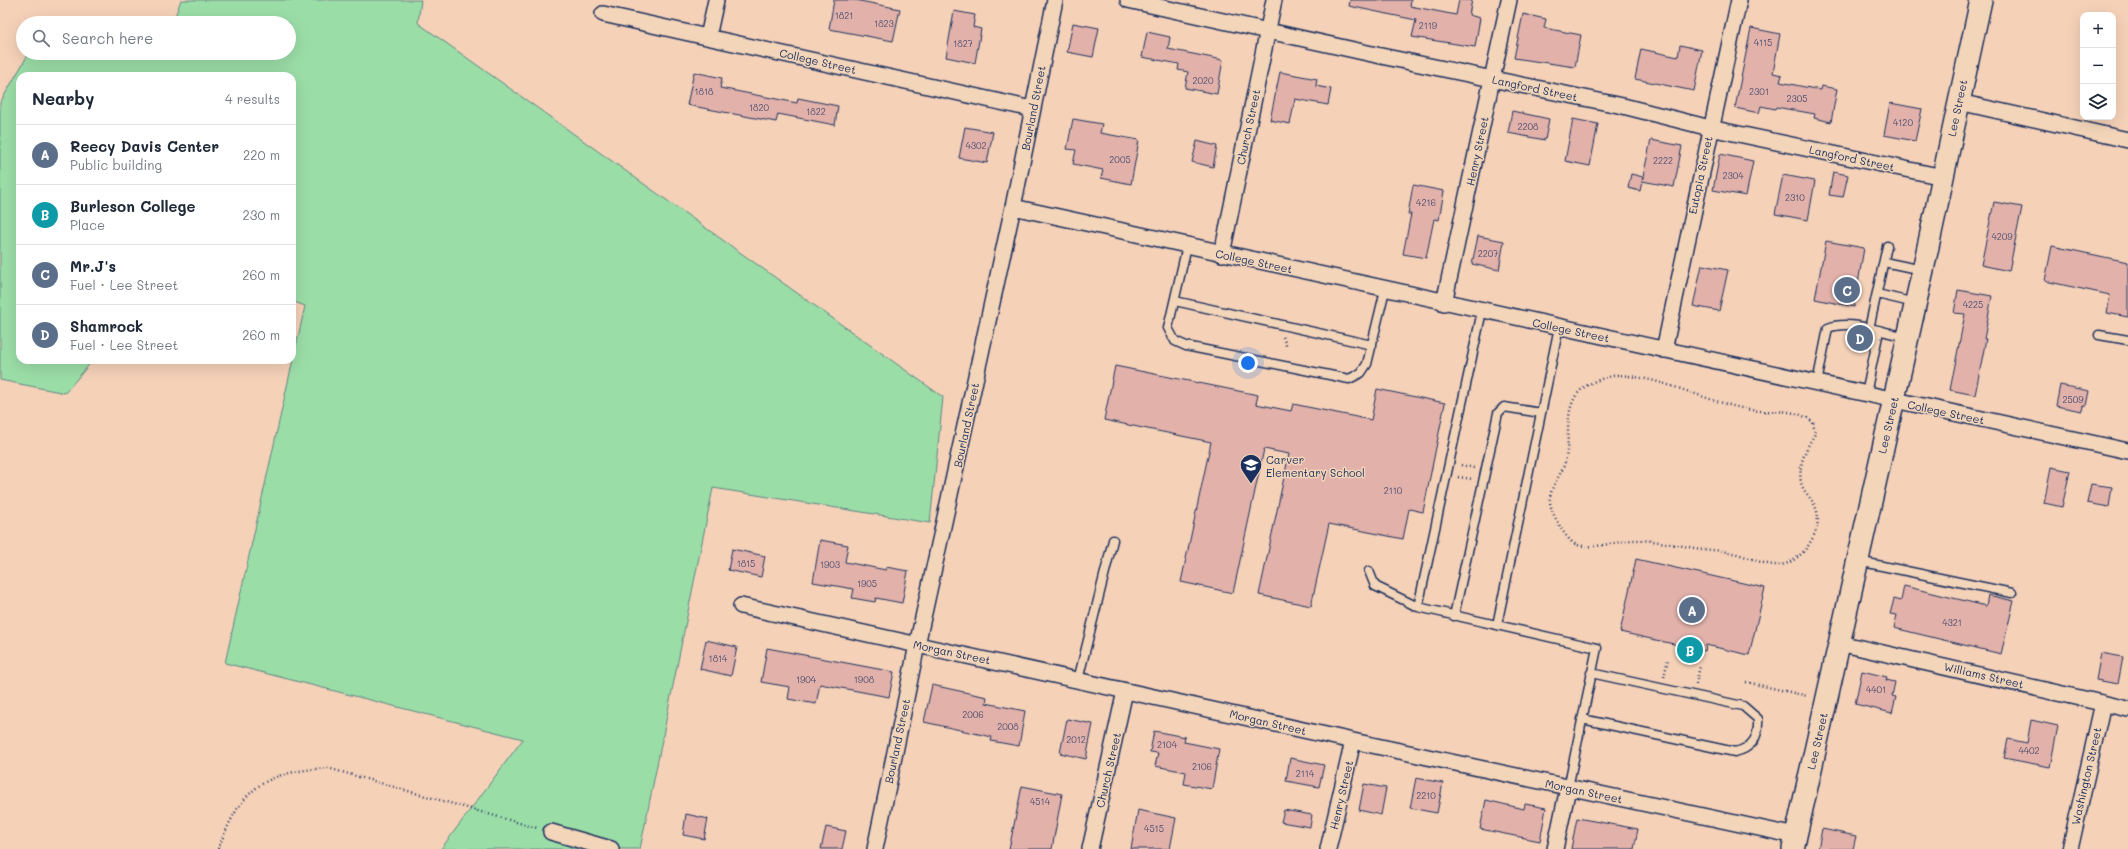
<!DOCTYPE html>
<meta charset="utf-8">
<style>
:root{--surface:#fff;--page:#f6f6f7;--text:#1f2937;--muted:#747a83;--line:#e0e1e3;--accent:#1b2f5e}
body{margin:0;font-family:Mali,sans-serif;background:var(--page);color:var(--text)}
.controls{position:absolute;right:12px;top:12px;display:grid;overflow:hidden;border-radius:8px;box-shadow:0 4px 16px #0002}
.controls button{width:36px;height:36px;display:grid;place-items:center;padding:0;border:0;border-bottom:1px solid var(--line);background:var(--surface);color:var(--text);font:20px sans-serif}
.you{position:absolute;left:1248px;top:363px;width:14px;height:14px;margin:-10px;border:3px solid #fff;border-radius:50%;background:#1a73e8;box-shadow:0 0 0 6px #1a73e833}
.badge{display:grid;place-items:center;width:26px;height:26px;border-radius:50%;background:var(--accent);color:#fff;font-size:13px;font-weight:700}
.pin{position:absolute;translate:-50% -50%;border:2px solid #fff;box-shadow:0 1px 4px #0006}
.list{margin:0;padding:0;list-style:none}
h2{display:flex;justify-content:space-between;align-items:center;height:52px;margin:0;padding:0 16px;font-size:17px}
h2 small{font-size:13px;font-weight:400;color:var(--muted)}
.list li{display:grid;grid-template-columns:26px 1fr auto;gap:12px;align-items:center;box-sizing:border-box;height:60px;padding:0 16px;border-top:1px solid var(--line)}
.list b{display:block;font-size:15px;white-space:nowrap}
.list p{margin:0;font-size:13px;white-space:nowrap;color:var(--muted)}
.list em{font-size:13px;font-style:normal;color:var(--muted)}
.icon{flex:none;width:22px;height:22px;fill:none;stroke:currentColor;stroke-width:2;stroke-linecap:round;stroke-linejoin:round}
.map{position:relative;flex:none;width:2128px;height:849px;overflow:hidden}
.search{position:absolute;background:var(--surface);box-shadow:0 4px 16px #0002;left:16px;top:16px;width:280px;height:44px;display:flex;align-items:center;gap:10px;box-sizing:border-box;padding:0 14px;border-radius:22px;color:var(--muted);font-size:15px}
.panel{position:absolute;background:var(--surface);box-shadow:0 4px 16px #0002;left:16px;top:72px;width:280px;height:292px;border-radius:12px}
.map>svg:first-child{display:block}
</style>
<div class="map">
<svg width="2128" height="849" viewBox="0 0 2128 849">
<rect width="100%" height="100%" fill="#f5d1b8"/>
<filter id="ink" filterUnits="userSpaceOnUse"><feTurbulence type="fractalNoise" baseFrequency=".025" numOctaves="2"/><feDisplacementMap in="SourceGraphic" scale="8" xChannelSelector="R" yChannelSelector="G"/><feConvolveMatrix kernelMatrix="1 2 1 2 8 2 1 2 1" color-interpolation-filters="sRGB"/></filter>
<g filter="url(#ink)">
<path fill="#9bdda7" stroke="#5b8682" d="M181,0H421L418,23L943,397L930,523L713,488L640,849H441L523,739L225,663L305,306L292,301V76H20V360H93L65,393L0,380V103L29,53H289V23H170L173,22Z"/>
<path fill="#e2b1aa" stroke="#1b2f5e" d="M834,0H855L900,9L893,41L829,29Z
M1350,0H1411L1410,6L1456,15L1459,0H1472L1469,15L1480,18L1475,47L1412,37L1416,20L1349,6Z
M954,11L975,15L973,27L981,29L975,63L946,57Z
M1523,14L1546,19L1544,28L1581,35L1575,67L1514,58Z
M1073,23L1099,28L1093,57L1067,52Z
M1751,28L1780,34L1773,73L1782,75L1780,82L1820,90L1821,86L1837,89L1831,122L1814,118L1815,114L1776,107L1775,109L1761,106L1759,113L1735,108Z
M1147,32L1170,37L1168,49L1223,60L1217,94L1185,88L1188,72L1178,70L1179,64L1142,57Z
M1680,45L1702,50L1694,91L1635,79L1641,49L1678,57Z
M694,72L722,78L720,88L797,103L798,98L838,106L835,125L778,114L776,122L687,105Z
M1280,72L1317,79L1316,86L1331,89L1328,105L1295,99L1290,124L1270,120Z
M1890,103L1922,109L1915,141L1884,135Z
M1512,111L1549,119L1545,140L1508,133Z
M1073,119L1102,124L1100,133L1139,140L1131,184L1101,178L1103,170L1073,164L1076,150L1067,149Z
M1573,119L1598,124L1590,166L1565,161Z
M965,127L993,132L987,163L959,158Z
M1651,140L1682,146L1674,187L1642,181Z
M1197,141L1217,146L1213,167L1192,162Z
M1720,154L1753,161L1746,196L1713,190Z
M1833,172L1848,175L1843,197L1829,195Z
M1631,174L1643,177L1640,191L1628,188Z
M1783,175L1815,181L1808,220L1775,214Z
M1413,185L1444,191L1439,220L1434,219L1426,258L1403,254L1411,214H1408Z
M1994,202L2022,207L2009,271L1981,265Z
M1478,236L1504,241L1499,270L1472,264Z
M1826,241L1864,248L1854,307L1815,299Z
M2052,246L2128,262V317L2107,313L2110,295L2045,281Z
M1702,265L1728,270L1719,311L1693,306Z
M1958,290L1992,296L1984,339H1986L1975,395L1950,390L1965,314L1954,313Z
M1115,366L1258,395L1256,404L1291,411L1293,404L1371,420L1377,389L1445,403L1423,512L1409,509L1403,539L1329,524L1311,606L1259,595L1289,454L1264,449L1233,593L1181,582L1211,442L1104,420Z
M2060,385L2089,391L2086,406H2083L2082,411L2056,406Z
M2051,467L2070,471L2062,507L2044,503Z
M2091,484L2112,487L2109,507L2087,503Z
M820,540L848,545L845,562L886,570V567L908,571L902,603L876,598L875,602L852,598L854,589L813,582Z
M732,549L765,556L761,577L728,570Z
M1636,559L1765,588L1749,655L1706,645L1705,651L1620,632Z
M1904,586L1986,606L1988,595L2014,601L2001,654L1894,628L1897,615L1890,614L1894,599L1901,601Z
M706,640L737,647L731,676L700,669Z
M767,648L894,672L889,697L820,684L816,704L788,699L790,687L761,682Z
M2101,653L2123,657L2118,684L2096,680Z
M1862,671L1887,677L1886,680L1895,682L1892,696L1896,697L1892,713L1855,704Z
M932,685L987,697L986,703L1025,711L1019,746L991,741L992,737L924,722Z
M1067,719L1093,724L1086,759L1060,753Z
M2031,720L2058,726L2050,767L2004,758L2008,739L2027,743Z
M1154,731L1185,737L1184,742L1219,749L1212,789L1184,784L1186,772L1155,766L1158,753L1150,752Z
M1290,758L1324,765L1319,787L1286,781Z
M1416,778L1443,783L1437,813L1410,808Z
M1364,784L1386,788L1381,815L1359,810Z
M1022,786L1062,794L1052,849H1009Z
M1486,800L1524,809L1525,804L1546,808L1540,841L1480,829Z
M1138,810L1176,818L1170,849H1131Z
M1284,810L1312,815L1310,827L1281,822Z
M686,814L708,819L704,839L683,835Z
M1577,818L1638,829L1634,849H1571Z
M826,827L846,831L842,849H821Z
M1822,829L1856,836L1853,849H1818Z"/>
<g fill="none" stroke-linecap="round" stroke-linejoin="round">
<g stroke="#1b2f5e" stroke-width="11">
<path id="lane" d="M1187,246L1168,328L1175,341L1186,346L1349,379L1361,373L1367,364L1385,290
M1884,262L1922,270
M1877,294L1915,303
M1175,301L1372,345
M1482,311L1418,607L1597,648L1568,788
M1869,329L1887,246
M2099,335L2128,340
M1817,383L1828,328C1850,319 1885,333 1907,337
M1866,394L1879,331
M1858,561L2012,593
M1369,571L1375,586L1418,607
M1454,616L1498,413L1504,407L1541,413
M1497,625L1559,327
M1078,680L1113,540
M1582,719L1735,752C1753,748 1759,737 1758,719L1743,706L1591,673"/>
</g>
<g stroke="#1b2f5e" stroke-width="18">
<path id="street" d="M1128,0L1381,56L1623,106L1710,128L1943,177
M603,14L1032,109
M708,37L716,0
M1959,102L2128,140
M1013,207L2128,451
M1222,254L1274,0
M1444,303L1509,0
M1664,350L1739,0
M741,606L1353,741L1796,836
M1839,643L2128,709
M551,832L611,849
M875,849L917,645L1013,207L1055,0
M1090,849L1125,691
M1328,849L1353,741
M1555,849L1568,788
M2070,849L2103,703"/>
</g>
<g stroke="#1b2f5e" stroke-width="24">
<path id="secondary" d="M1793,849L1923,270L1981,0"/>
</g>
<path stroke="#1b2f5e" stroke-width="2.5" stroke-dasharray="1 3" stroke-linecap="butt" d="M1283,337L1287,348
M1617,375C1663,377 1706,402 1751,410C1775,414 1792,406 1813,422L1815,434C1806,448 1798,465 1801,482C1803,492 1811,497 1815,506C1822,521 1815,537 1805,550C1782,576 1764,562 1737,554C1725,551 1713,550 1701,549C1680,546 1657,540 1635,540C1626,540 1617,543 1608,544C1598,546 1585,548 1575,544C1565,539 1548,509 1550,498C1551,485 1562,474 1565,462C1571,441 1563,409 1579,392C1589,381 1604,378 1617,375Z
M1461,465L1474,468
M1458,477L1472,479
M1664,677L1668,659
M1746,682L1807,696
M1696,684L1700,666
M218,849C242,788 262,772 328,768L537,828"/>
<use href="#lane" stroke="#f3d5b9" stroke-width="8"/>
<use href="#street" stroke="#f3d5b9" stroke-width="15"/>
<use href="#secondary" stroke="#f3d5b9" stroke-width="21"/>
</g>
</g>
<defs>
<g id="school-pin" transform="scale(1.15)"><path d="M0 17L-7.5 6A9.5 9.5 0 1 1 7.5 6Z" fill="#1b2f5e" stroke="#f3d5b9"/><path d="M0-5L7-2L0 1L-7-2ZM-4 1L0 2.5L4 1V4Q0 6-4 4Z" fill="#fff"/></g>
</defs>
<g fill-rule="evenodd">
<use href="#school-pin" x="1251" y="465"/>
</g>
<g text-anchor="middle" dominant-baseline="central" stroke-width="3" stroke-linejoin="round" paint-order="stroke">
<g font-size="9" fill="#4d5071">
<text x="844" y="15">1821</text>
<text x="884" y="23">1823</text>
<text x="1428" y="25">2119</text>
<text x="1763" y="42">4115</text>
<text x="963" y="43">1827</text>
<text x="1203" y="80">2020</text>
<text x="704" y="91">1818</text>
<text x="1759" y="91">2301</text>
<text x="1797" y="98">2305</text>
<text x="759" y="107">1820</text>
<text x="816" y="111">1822</text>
<text x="1903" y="122">4120</text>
<text x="1528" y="126">2208</text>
<text x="976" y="145">4302</text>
<text x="1120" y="159">2005</text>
<text x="1663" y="160">2222</text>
<text x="1733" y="175">2304</text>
<text x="1795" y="197">2310</text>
<text x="1426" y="202">4216</text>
<text x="2002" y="236">4209</text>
<text x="1488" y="253">2207</text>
<text x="1973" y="304">4225</text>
<text x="2073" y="399">2509</text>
<text x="1393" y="490">2110</text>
<text x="746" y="563">1815</text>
<text x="830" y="564">1903</text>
<text x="867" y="583">1905</text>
<text x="1952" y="622">4321</text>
<text x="718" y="658">1814</text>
<text x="806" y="679">1904</text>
<text x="864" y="679">1908</text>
<text x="1876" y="689">4401</text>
<text x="973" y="714">2006</text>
<text x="1008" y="726">2008</text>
<text x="1076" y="739">2012</text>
<text x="1167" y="744">2104</text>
<text x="2029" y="750">4402</text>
<text x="1202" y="766">2106</text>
<text x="1305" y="773">2114</text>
<text x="1426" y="795">2210</text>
<text x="1040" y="801">4514</text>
<text x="1154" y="828">4515</text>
</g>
<g font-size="11" fill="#1b2f5e" stroke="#f3d5b9">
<text transform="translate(818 61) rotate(13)">College Street</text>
<text transform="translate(1535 88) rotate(12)">Langford Street</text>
<text transform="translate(1033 108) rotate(-79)">Bourland Street</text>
<text transform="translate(1957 108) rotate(-78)">Lee Street</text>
<text transform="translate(1248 127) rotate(-78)">Church Street</text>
<text transform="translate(1477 151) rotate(-78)">Henry Street</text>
<text transform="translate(1852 158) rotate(12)">Langford Street</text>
<text transform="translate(1700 175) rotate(-78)">Eutopia Street</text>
<text transform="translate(1254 261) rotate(12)">College Street</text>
<text transform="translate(1571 330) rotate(12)">College Street</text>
<text transform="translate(1946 412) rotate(12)">College Street</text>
<text transform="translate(966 425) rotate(-78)">Bourland Street</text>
<text transform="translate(1888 425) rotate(-77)">Lee Street</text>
<text transform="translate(952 652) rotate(12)">Morgan Street</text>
<text transform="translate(1984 675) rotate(13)">Williams Street</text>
<text transform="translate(1268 722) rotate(13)">Morgan Street</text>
<text transform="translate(897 741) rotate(-78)">Bourland Street</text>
<text transform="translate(1817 741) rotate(-77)">Lee Street</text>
<text transform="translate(1108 770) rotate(-77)">Church Street</text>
<text transform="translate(2086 776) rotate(-77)">Washington Street</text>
<text transform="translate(1584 791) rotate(12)">Morgan Street</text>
<text transform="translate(1341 795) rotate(-77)">Henry Street</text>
</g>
<g font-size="11" fill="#1b2f5e" stroke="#f3d5b9" text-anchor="start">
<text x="1266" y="459">Carver<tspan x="1266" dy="13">Elementary School</tspan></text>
</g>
</g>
</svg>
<div class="controls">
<button>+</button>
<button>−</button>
<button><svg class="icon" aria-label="layers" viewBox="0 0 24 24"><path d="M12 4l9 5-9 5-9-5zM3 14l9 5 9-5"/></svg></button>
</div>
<div class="you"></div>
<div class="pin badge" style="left:1692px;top:610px;background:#5c6f8a">A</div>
<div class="pin badge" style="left:1690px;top:650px;background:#0f9aa8">B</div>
<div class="pin badge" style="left:1847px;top:290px;background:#5c6f8a">C</div>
<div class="pin badge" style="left:1860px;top:338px;background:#5c6f8a">D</div>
<div class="search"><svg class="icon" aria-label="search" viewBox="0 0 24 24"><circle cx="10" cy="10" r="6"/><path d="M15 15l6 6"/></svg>Search here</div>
<section class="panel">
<h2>Nearby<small>4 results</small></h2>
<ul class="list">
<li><span class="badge" style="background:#5c6f8a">A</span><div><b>Reecy Davis Center</b><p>Public building</p></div><em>220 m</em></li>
<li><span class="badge" style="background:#0f9aa8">B</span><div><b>Burleson College</b><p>Place</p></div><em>230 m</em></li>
<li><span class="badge" style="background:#5c6f8a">C</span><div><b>Mr.J's</b><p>Fuel · Lee Street</p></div><em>260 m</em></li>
<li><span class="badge" style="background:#5c6f8a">D</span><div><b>Shamrock</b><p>Fuel · Lee Street</p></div><em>260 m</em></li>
</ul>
</section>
</div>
